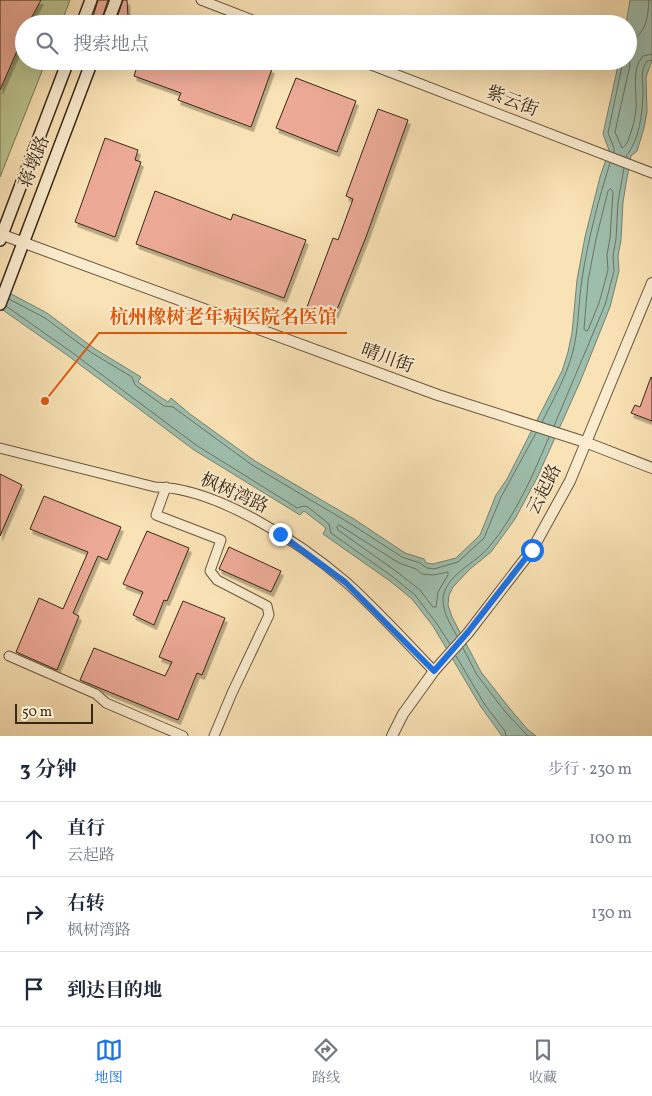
<!DOCTYPE html>
<html lang="zh">
<meta charset="utf-8">
<style>
:root{--surface:#fff;--page:#f6f6f7;--text:#1f2937;--muted:#747a83;--line:#e0e1e3;--accent:#1a73e8}
body{margin:0;font-family:Vollkorn,"Noto Serif SC",serif;background:var(--page);color:var(--text)}
.scale{position:absolute;left:15px;bottom:12px;width:78px;box-sizing:border-box;padding-left:5px;border:2px solid #3a2915;border-top:0;font-size:14px;line-height:18px;white-space:nowrap;color:#3a2915;-webkit-text-stroke:4px #fbeccf;paint-order:stroke}
.stop{position:absolute;width:15px;height:15px;margin:-11px;border:4px solid #1a73e8;border-radius:50%;background:#fff}
.stop.end{background:#1a73e8;border-color:#fff;box-shadow:0 1px 5px #0008}
.list{margin:0;padding:0;list-style:none}
h2{display:flex;justify-content:space-between;align-items:center;height:65px;margin:0;padding:0 20px;font-size:21px}
h2 small{font-size:16px;font-weight:400;color:var(--muted)}
.list li{display:grid;grid-template-columns:32px 1fr auto;gap:15px;align-items:center;box-sizing:border-box;height:75px;padding:0 20px;border-top:1px solid var(--line)}
.list b{display:block;font-size:19px;white-space:nowrap}
.list p{margin:0;font-size:16px;white-space:nowrap;color:var(--muted)}
.list em{font-size:16px;font-style:normal;color:var(--muted)}
.icon{flex:none;width:28px;height:28px;fill:none;stroke:currentColor;stroke-width:2;stroke-linecap:round;stroke-linejoin:round}
.map{position:relative;flex:none;width:652px;height:736px;overflow:hidden}
.search{position:absolute;background:var(--surface);box-shadow:0 5px 20px #0002;left:15px;right:15px;top:15px;height:55px;display:flex;align-items:center;gap:12px;box-sizing:border-box;padding:0 18px;border-radius:28px;color:var(--muted);font-size:19px}
.sheet{height:290px;background:var(--surface)}
nav{display:flex;justify-content:space-around;align-items:center;box-sizing:border-box;height:70px;border-top:1px solid var(--line);background:var(--surface);font-size:14px;color:var(--muted)}
nav a{display:grid;justify-items:center;gap:2px}
nav .on{color:var(--accent)}
.map>svg:first-child{display:block}
</style>
<div class="map">
<svg width="652" height="736" viewBox="0 0 652 736">
<defs>
<filter id="shadow"><feDropShadow dx="2.5" dy="4.5" stdDeviation="0" flood-color="#0004"/></filter>
</defs>
<rect width="100%" height="100%" fill="#f9e2b5"/>
<filter id="stains"><feTurbulence type="fractalNoise" baseFrequency=".004" numOctaves="4"/><feColorMatrix values="0 0 0 0 .2 0 0 0 0 .09 0 0 0 0 .02 0 0 0 .5 -.17"/></filter>
<radialGradient id="worn" r=".72"><stop offset=".6" stop-color="#630" stop-opacity="0"/><stop offset="1" stop-color="#630" stop-opacity=".3"/></radialGradient>
<path fill="#bbc48f" stroke="#7a7652" d="M0,0H70L61,24H24V61H46L0,177Z"/>
<path fill="#9ebead" stroke="#768270" d="M630,0H652V61L646,77L647,112L644,128L637,151L631,156L627,178L623,202L621,240L618,256L619,271L610,307L580,382L537,478L515,519L491,552L470,569L453,587L449,595L448,605L452,617L481,672L511,710L528,730L536,736H502L481,707L433,626L412,599L390,581L323,534L326,528L304,511L300,515L194,450L67,355L0,308V288L47,313L95,349L141,377L138,382L168,402L171,398L190,414L255,461L354,519L405,553L424,559L426,563L433,564L456,558L480,535L496,495L507,479L562,371L568,352L572,333L577,280L585,237L600,177L609,150L603,134L619,61H628V24H626Z"/>
<g fill="none" stroke-linecap="round" stroke-linejoin="round">
<path stroke="#6c7461" stroke-width="1" d="M628,43C646,34 648,18 649,0
M628,57L630,65L615,132L622,148C627,145 628,141 630,135C633,127 635,118 636,109C637,92 631,69 643,56L652,54
M614,152V148L608,133L623,61
M626,157C628,153 630,151 632,147C641,130 643,107 643,88C642,78 641,70 647,61L652,60
M611,189L613,192L610,238L607,255L608,270L599,303L588,330L586,331L584,329L588,281L596,239L608,191Z
M9,299L45,318L92,353L132,377L135,385L164,406L173,407L252,465L351,524L402,557L420,563L427,568L434,569L458,562L484,538L501,497L536,433
M6,306L70,351L196,445L297,508L304,506L308,507L329,524L331,533L393,577L415,595L437,624L450,644
M542,422C553,400 565,379 572,355C579,330 578,304 582,279C588,240 598,201 610,163
M554,426L605,305L614,271L613,256L616,239L618,202L624,168
M339,525L399,563L416,569L422,574L433,575L448,572V575L438,592L436,607H433L420,590L397,572L338,530L337,527Z
M457,636C450,624 440,608 444,593C451,572 476,563 489,547C516,515 533,475 549,437
M463,648L477,675L507,714L528,736
M456,656L485,705L505,731L506,736"/>
</g>
<path fill="#eba996" stroke="#3a2915" filter="url(#shadow)" d="M0,0H41L28,24H24V35L0,90Z
M98,0H108L100,24H94L93,17Z
M123,0H127L128,16L146,24H115Z
M139,61H250L272,69L251,127L178,100L181,93L134,76Z
M296,78L356,101L337,152L276,128Z
M378,109L408,120L366,237L334,317L307,307L333,238L338,240L353,199L346,196Z
M105,138L138,150L135,160L141,162L115,237L75,222Z
M155,191L231,220L233,214L306,240L284,298L136,244Z
M651,377L652,378V421L631,413L635,405L640,407Z
M0,474L22,485L0,536Z
M44,496L121,527L107,560L98,556L73,613L79,616L57,670L16,652L39,598L63,609L88,552L30,529Z
M147,531L189,548L167,601L164,600L154,625L133,615L143,592L123,584Z
M229,547L281,571L271,592L219,569Z
M183,601L225,618L202,675L197,673L178,720L80,680L94,648L165,676L172,662L159,657Z"/>
<g fill="none" stroke-linecap="round" stroke-linejoin="round">
<g stroke="#6a573d" stroke-width="11">
<path id="minor" d="M201,0L263,24
M361,61L652,173
M0,448L155,487C215,487 301,543 346,582C377,610 405,641 434,671
M166,487L156,515L221,540L210,571L217,580L267,606L269,615L232,693L214,736
M9,656L96,694L106,703L183,736"/>
</g>
<g stroke="#6a573d" stroke-width="12">
<path id="tertiary" d="M0,234L438,395L585,442L652,468
M392,736L403,714L434,671L468,633L532,550L570,481L652,283"/>
</g>
<g stroke="#3a2915" stroke-width="14">
<path id="secondary" d="M82,24L91,0
M107,24L116,0
M0,240L68,61
M0,304L92,61"/>
</g>
<use href="#minor" stroke="#fbeccf" stroke-width="9"/>
<use href="#tertiary" stroke="#fbeccf" stroke-width="10"/>
<use href="#secondary" stroke="#fbeccf" stroke-width="11"/>
</g>
<g fill="none" stroke-linecap="round" stroke-linejoin="round">
<path stroke="#1a73e8" stroke-width="6" d="M280,534L345,582L434,671L468,632L532,550"/>
</g>
<g text-anchor="middle" dominant-baseline="central" stroke-width="4" stroke-linejoin="round" paint-order="stroke">
<g font-size="18" fill="#3a2915" stroke="#fbeccf">
<text transform="translate(512 102) rotate(21)">紫云街</text>
<text transform="translate(35 162) rotate(-69)">蒋墩路</text>
<text transform="translate(387 359) rotate(20)">晴川街</text>
<text transform="translate(545 490) rotate(-63)">云起路</text>
<text transform="translate(234 494) rotate(24)">枫树湾路</text>
</g>
</g>
<path fill="none" stroke="#df570c" stroke-width="2" d="M45 401L99 333H347"/>
<circle fill="#df570c" stroke="#fbeccf" stroke-width="2" cx="45" cy="401" r="5"/>
<g font-size="19" text-anchor="middle" font-weight="bold" fill="#df570c" stroke="#fbeccf" stroke-width="4" stroke-linejoin="round" paint-order="stroke">
<text x="223" y="323">杭州橡树老年病医院名医馆</text>
</g>
<rect width="100%" height="100%" filter="url(#stains)"/>
<rect width="100%" height="100%" fill="url(#worn)"/>
</svg>
<div class="scale">50 m</div>
<div class="stop" style="left:532px;top:550px"></div>
<div class="stop end" style="left:280px;top:534px"></div>
<div class="search"><svg class="icon" aria-label="search" viewBox="0 0 24 24"><circle cx="10" cy="10" r="6"/><path d="M15 15l6 6"/></svg>搜索地点</div>
</div>
<section class="sheet">
<h2>3 分钟<small>步行 · 230 m</small></h2>
<ul class="list">
<li><svg class="icon" aria-label="ahead" viewBox="0 0 24 24"><path d="M12 20V5M6 11l6-6 6 6"/></svg><div><b>直行</b><p>云起路</p></div><em>100 m</em></li>
<li><svg class="icon" aria-label="right" viewBox="0 0 24 24"><path d="M7 20v-9h11M14 6l5 5-5 5"/></svg><div><b>右转</b><p>枫树湾路</p></div><em>130 m</em></li>
<li><svg class="icon" aria-label="arrive" viewBox="0 0 24 24"><path d="M6 21V4h12l-3 4 3 4H6"/></svg><div><b>到达目的地</b></div></li>
</ul>
</section>
<nav>
<a class="on"><svg class="icon" aria-label="map" viewBox="0 0 24 24"><path d="M3 6l6-2 6 2 6-2v14l-6 2-6-2-6 2zM9 4v14M15 6v14"/></svg>地图</a>
<a><svg class="icon" aria-label="directions" viewBox="0 0 24 24"><path d="M12 3l9 9-9 9-9-9zM9 14v-3h6M13 9l2 2-2 2"/></svg>路线</a>
<a><svg class="icon" aria-label="saved" viewBox="0 0 24 24"><path d="M7 4h10v16l-5-4-5 4z"/></svg>收藏</a>
</nav>
